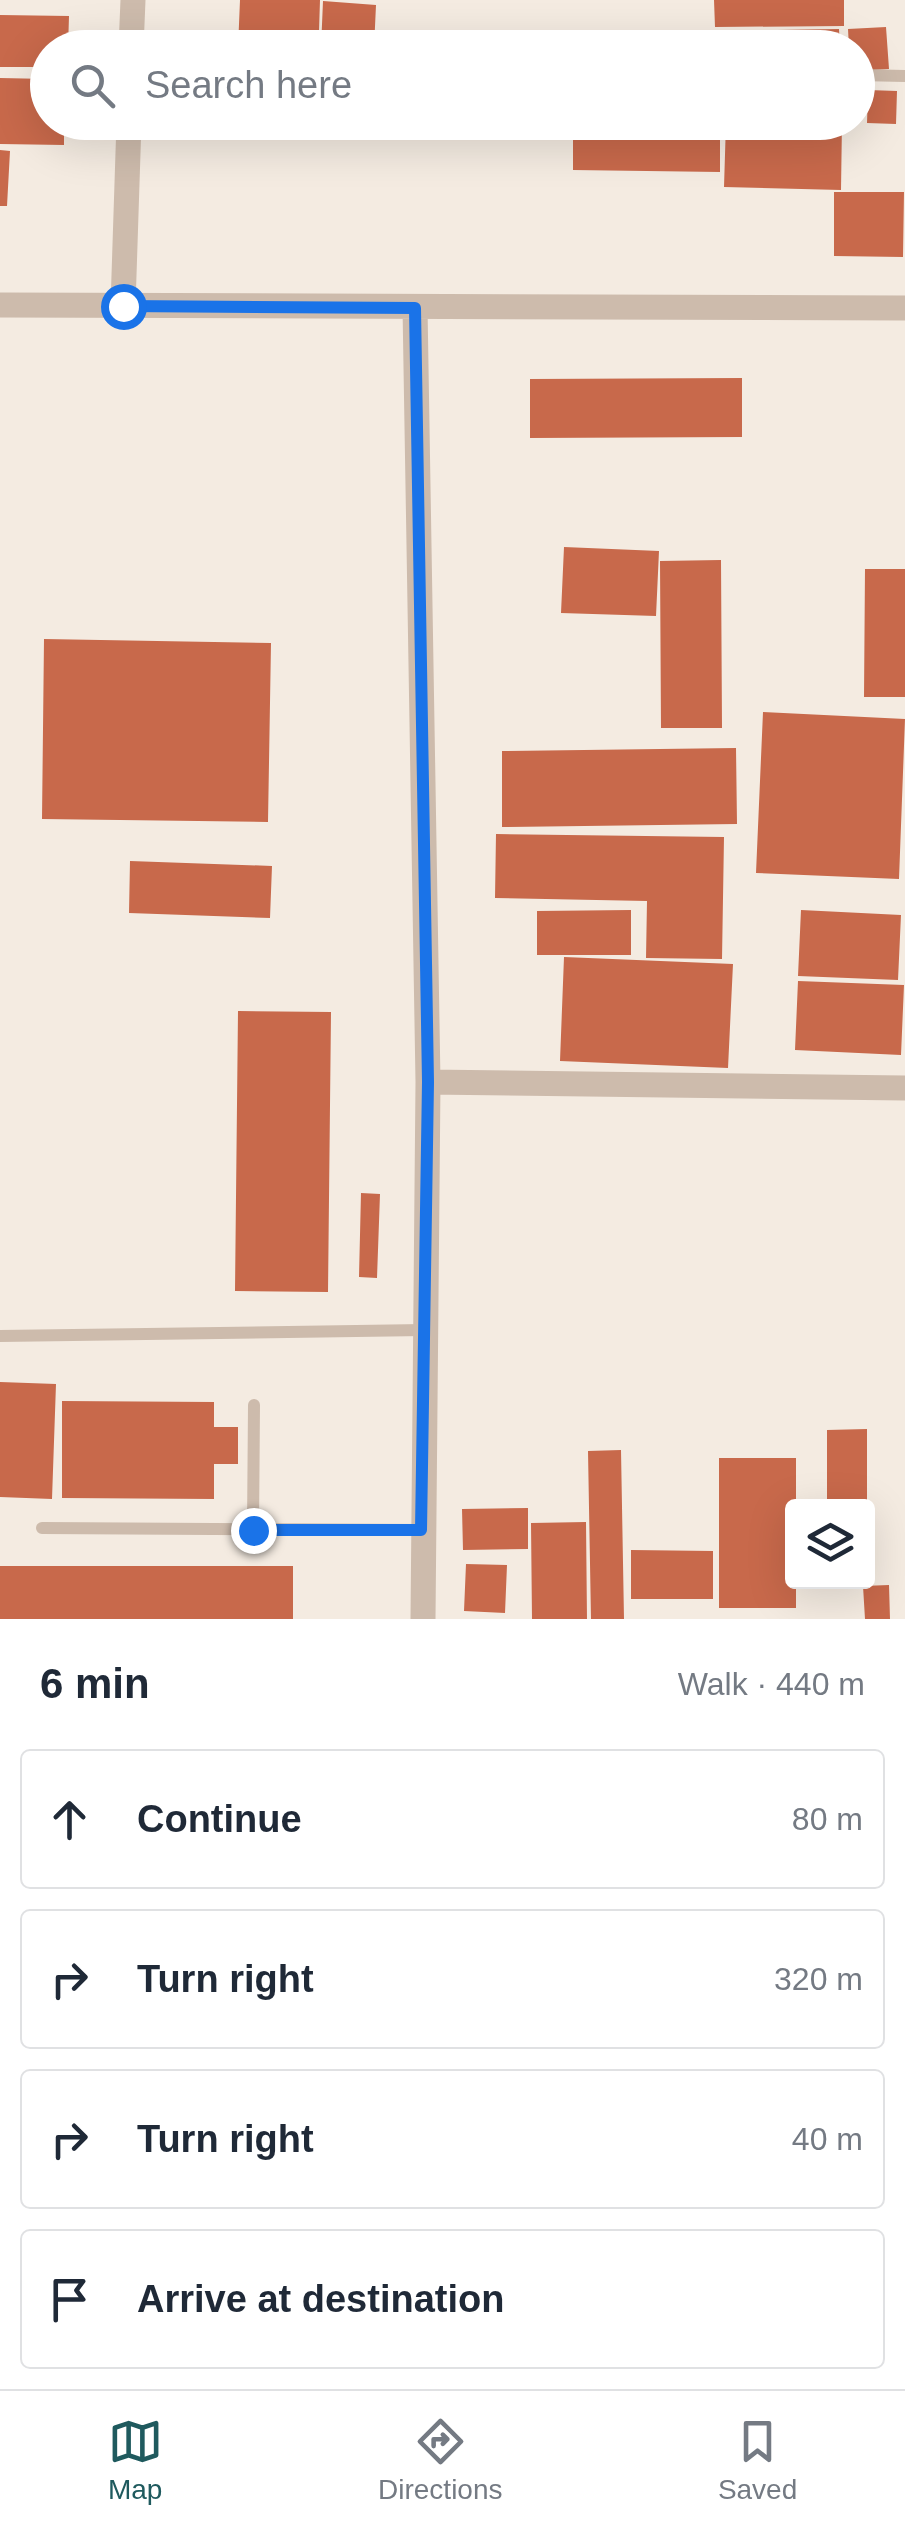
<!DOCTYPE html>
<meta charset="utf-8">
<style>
:root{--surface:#fff;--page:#f2f2f3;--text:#1f2937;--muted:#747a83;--line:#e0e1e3;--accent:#1f5a5e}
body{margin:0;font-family:Helvetica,sans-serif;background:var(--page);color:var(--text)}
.controls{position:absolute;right:30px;bottom:30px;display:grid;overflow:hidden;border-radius:10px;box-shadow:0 10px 40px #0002}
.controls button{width:90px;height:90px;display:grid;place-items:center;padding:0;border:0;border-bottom:2px solid var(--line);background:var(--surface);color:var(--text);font:50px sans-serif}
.stop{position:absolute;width:30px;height:30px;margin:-22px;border:8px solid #1a73e8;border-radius:50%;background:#fff}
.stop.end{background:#1a73e8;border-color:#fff;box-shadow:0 2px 10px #0008}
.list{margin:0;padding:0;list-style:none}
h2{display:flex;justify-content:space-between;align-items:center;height:130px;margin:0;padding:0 40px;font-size:42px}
h2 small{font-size:32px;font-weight:400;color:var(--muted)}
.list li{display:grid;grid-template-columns:65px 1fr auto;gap:30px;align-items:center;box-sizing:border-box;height:140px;margin:0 20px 20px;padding:0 20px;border:2px solid var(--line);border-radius:10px}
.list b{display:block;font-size:38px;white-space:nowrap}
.list em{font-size:32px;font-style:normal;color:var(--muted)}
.icon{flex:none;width:55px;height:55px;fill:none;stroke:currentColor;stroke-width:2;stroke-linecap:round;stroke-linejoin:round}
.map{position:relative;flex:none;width:905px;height:1619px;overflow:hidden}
.search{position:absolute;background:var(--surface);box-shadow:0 10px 40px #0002;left:30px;right:30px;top:30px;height:110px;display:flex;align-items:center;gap:25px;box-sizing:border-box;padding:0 35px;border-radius:55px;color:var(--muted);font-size:38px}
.sheet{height:770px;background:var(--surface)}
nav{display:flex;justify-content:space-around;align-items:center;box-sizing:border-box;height:140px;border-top:2px solid var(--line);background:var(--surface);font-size:28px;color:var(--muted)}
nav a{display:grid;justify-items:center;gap:5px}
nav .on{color:var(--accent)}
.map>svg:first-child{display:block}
</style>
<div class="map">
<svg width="905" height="1619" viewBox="0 0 905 1619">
<rect width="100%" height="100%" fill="#f4ebe1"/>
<path fill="#c8694b" d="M240,0H320L319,31L285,30V48H238Z
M714,0H844V26L715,27Z
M323,1L376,5L374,48H321Z
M0,15L69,16L68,48H48V67H0Z
M886,27L889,69L858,71V48H849L848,29Z
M839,29L840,48H717V31Z
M0,78L48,79V122H64V145L0,144Z
M868,90L897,91L896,124L867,123Z
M573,122H720V172L573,170Z
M726,122H842L841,190L724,187Z
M0,150L10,151L7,206H0Z
M834,192H904L903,257L834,256Z
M742,378V437L530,438V379Z
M564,547L659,551L656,616L561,613Z
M721,560L722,728H661L660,561Z
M865,569H905V697H864Z
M44,639L271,643L268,822L42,819Z
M763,712L905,719L899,879L756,873Z
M736,748L737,824L502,827V751Z
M496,834L724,837L722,959L646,958L647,901L495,898Z
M130,861L272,866L270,918L129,913Z
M631,910V955H537V911Z
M801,910L901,915L898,980L798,976Z
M564,957L733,964L728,1068L560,1061Z
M798,981L904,985L901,1055L795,1050Z
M238,1011L331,1012L328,1292L235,1291Z
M361,1193L380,1194L377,1278L359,1277Z
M0,1382L56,1384L52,1499L0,1497Z
M62,1401L214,1402V1427H238V1464H214V1499L62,1498Z
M867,1429V1506H827V1430Z
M621,1450L624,1619H591L588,1451Z
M719,1458H796V1608H719Z
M528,1508V1549L463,1550L462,1509Z
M586,1522L587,1619H532L531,1523Z
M631,1550L713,1551V1599H631Z
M466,1564L507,1565L505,1613L464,1611Z
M0,1566H293V1619H0Z
M889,1585L890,1619H865L863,1586Z"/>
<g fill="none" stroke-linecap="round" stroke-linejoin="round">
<path stroke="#cdbbac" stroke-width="12" d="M858,75L905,76
M0,1336L424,1330
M42,1528L421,1530
M253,1529L254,1405"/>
<path stroke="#cdbbac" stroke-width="25" d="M131,48L133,0
M0,305L905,308
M123,306L129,122
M415,307L428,1082L423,1619
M428,1082L905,1088"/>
</g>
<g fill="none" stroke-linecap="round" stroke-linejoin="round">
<path stroke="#1a73e8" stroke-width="12" d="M123,306L415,308L428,1082L421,1530H253"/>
</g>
</svg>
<div class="controls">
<button><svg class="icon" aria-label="layers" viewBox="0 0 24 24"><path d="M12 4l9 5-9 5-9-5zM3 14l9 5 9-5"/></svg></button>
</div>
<div class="stop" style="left:123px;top:306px"></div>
<div class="stop end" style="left:253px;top:1530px"></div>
<div class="search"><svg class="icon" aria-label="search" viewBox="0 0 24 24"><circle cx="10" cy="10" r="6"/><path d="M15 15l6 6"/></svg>Search here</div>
</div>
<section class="sheet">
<h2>6 min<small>Walk · 440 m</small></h2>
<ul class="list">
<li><svg class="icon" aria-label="ahead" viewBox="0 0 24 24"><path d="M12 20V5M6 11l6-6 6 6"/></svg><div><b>Continue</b></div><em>80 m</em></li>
<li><svg class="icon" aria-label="right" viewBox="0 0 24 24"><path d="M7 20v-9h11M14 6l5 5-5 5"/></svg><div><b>Turn right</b></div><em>320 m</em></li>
<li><svg class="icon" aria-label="right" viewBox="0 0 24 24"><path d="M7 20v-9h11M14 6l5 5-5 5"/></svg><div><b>Turn right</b></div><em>40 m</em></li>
<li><svg class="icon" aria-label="arrive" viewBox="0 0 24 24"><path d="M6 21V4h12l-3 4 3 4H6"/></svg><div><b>Arrive at destination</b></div></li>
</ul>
</section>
<nav>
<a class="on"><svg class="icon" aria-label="map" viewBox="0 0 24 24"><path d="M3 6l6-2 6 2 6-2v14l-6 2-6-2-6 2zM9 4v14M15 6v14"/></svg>Map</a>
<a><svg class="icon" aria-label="directions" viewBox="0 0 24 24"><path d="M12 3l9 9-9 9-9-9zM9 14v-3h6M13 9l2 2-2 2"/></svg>Directions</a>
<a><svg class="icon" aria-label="saved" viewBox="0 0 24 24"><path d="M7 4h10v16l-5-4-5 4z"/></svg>Saved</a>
</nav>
